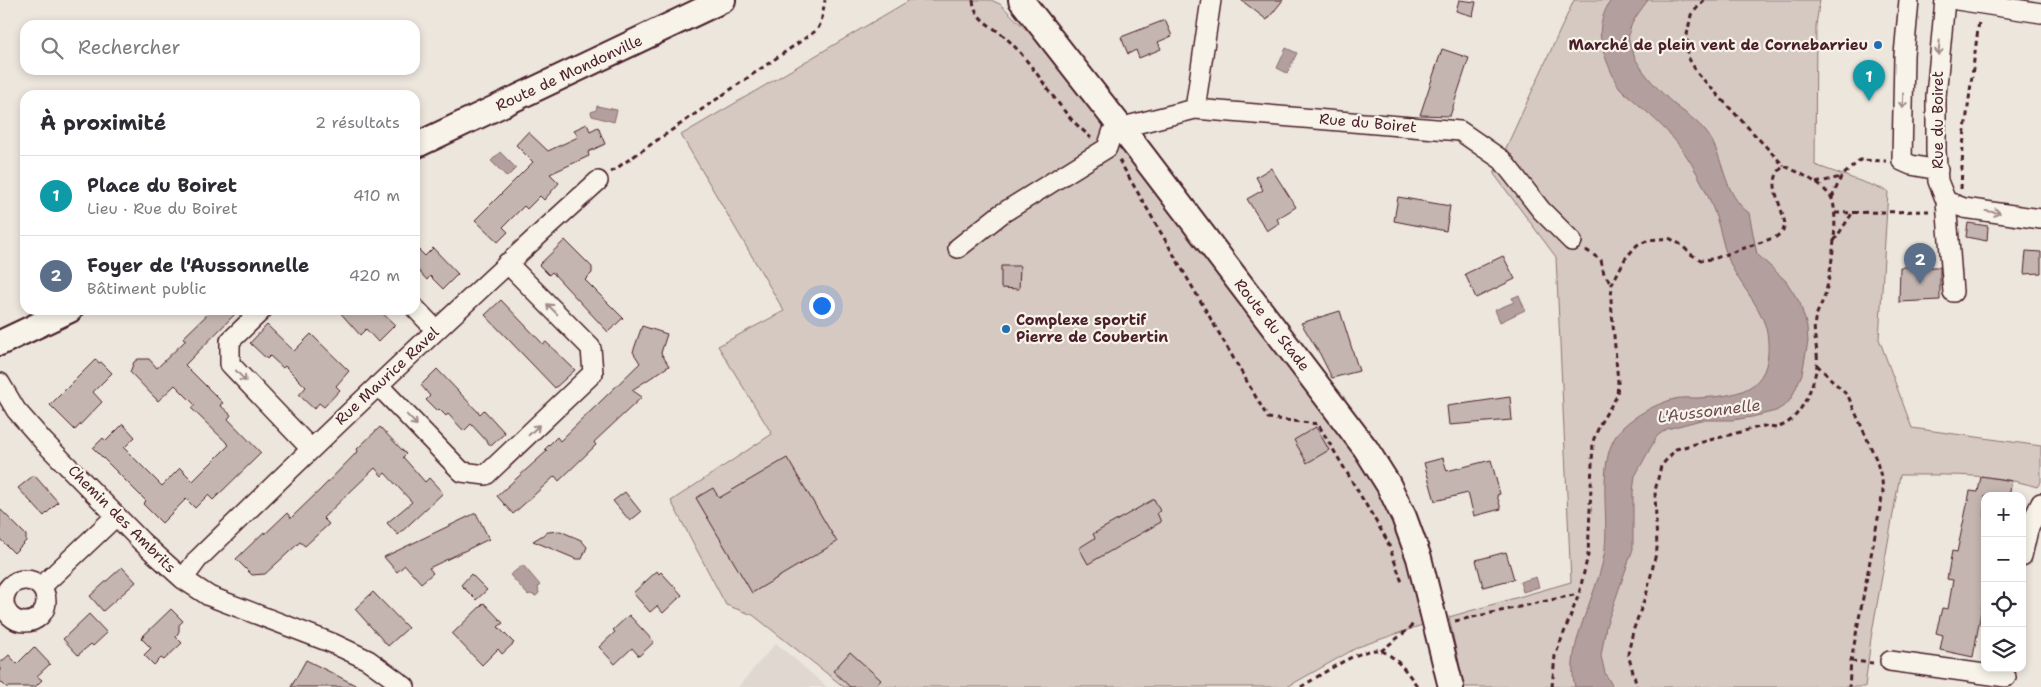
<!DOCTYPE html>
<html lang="fr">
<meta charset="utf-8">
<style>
:root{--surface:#fff;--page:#f7f7f7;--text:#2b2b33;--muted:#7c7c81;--line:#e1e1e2;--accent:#d93025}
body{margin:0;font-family:"Shantell Sans",sans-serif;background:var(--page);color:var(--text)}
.controls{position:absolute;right:15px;bottom:15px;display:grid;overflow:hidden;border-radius:10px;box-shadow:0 2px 8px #0003}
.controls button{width:45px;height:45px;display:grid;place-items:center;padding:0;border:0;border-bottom:1px solid var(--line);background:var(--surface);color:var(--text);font:25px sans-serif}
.you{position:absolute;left:821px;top:305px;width:18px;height:18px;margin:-12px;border:4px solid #fff;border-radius:50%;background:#1a73e8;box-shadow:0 0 0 8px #1a73e833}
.badge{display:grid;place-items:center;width:32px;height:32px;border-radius:50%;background:var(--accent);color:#fff;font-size:16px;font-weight:700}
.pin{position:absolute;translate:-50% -41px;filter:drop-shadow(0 1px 2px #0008)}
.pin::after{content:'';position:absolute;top:26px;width:18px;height:15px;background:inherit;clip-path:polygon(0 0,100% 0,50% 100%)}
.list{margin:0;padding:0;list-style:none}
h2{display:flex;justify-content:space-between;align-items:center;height:65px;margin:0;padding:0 20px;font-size:21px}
h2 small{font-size:16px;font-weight:400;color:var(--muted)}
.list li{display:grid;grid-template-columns:32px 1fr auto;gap:15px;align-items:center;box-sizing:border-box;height:80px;padding:0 20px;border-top:1px solid var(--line)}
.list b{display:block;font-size:19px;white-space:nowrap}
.list p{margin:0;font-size:16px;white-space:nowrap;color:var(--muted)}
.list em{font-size:16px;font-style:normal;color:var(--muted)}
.icon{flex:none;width:28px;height:28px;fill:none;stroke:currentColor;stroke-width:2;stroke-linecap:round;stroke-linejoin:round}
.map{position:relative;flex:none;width:2041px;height:687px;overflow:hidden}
.search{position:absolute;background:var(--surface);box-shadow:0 2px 8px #0003;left:20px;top:20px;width:400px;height:55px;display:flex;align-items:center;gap:12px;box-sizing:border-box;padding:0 18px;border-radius:15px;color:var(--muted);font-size:19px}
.panel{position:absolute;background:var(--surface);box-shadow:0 2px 8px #0003;left:20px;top:90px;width:400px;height:225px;border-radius:15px}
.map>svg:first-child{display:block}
</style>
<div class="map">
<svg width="2041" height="687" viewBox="0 0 2041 687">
<rect width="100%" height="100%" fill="#ece6dd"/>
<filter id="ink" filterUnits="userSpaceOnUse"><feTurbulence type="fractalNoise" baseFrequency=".02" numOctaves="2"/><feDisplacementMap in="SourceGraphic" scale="10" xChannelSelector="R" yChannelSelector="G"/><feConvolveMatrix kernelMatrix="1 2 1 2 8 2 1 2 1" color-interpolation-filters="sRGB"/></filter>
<g filter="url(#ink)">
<path fill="#e0d7d0" d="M776,643L827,687H738Z"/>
<path fill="#d5c9c2" stroke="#907476" d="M910,0H991L1000,4L1042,45L1298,377L1369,473L1400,538L1428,623L1358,647L1287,687H844L753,615L726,605L671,501L772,434L718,346L784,311L681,135Z
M1574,0H1820L1816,25L1815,165L1888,191L1879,339L1912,428L2041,446V482L2037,487C1992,473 1947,475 1900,475L1871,638L1865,687H1464L1449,617L1571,582L1556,257L1494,174Z"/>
<path fill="#b39f9d" stroke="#896c6f" d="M1611,0H1648C1641,10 1631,21 1629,33C1628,36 1629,41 1630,44C1634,65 1659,91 1675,105C1689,116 1702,124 1711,139C1725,164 1724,194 1749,213L1757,254L1786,281L1800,303L1807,327L1808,342L1802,374L1792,397L1787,404L1776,411L1752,417L1733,420H1701L1667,429L1657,436L1635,476L1633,492V549L1606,626L1601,656L1605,673L1613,687H1575C1564,646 1597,597 1604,555C1611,517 1593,456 1623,427C1636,415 1654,405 1671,400C1679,397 1689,398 1697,398C1738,396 1771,391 1768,342C1767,309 1738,286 1728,258C1723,246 1721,232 1717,220C1709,195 1696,169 1681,148C1669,132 1654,118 1639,105C1633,99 1625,94 1620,88C1615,83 1613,75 1610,69C1599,43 1595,25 1611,0Z
M1286,48L1297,53L1287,73L1277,68Z
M597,106L617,110L614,122L592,116L591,112L596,110Z
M500,152L516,168L507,177L491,161Z
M1519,295L1525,310L1500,322L1495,310L1514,302L1512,298Z
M523,565L540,585L538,587L539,593L536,596L530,594L528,595L510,575Z
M1536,577L1539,587L1523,592L1520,582Z"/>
<path fill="#c4b5b0" stroke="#4a1f2b" d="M1241,0H1283L1267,20Z
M1459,0L1476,2L1473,16L1456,11Z
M1165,20L1172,36L1158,42L1161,49L1139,58L1136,50L1128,54L1121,37Z
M1442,49L1469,58L1450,116L1420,115Z
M587,124L590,131L598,127L605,144L588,152L589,156L550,174L559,183L544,200L540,196L527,209L524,206L503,227L508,232L498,242L475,220L533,162L516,145L528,132L548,151L578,137L574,130Z
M1271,168L1296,207L1277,219L1279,223L1267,231L1247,199L1263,190L1256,177Z
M1398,197L1450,206L1446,231L1394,221Z
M1968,223L1988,226L1987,241L1966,237Z
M565,240L592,267V273L585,280L623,318L608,332L552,272L549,275L539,265Z
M415,246L425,256L433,248L458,274L443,289L430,276L427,280L415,267Z
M2026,251L2041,252V273L2024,274Z
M1503,256L1515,279L1476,298L1465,274Z
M1001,266H1020L1019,289L1001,288Z
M1900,267H1940V300L1899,302Z
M501,300L543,344L546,342L575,370L555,388L485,315Z
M212,310H239L185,365L223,403L220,405L231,415L228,419L261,453L213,500L208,495L195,508L186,499L162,523L143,504L146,501L93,448L103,438L106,441L123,424L135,437L124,448L162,486L180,468L193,481L229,445L191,408L195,405L175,385L158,401L130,372L134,362L138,359H149L157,368L186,340L183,338Z
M338,310H379L395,325L378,342L366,329L360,335Z
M1340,311L1359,371L1332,378L1320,354L1301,323Z
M267,325L294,351L311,334L349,371L336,386L340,390L324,407L319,403L314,409L299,395L306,387L285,366L283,368L270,356L267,359L250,343Z
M642,326L667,334L661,353L669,366L632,390L642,397L594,442L596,445L559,481L555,476L513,514L497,496L547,451L545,449L557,437L560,441L640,363L633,352Z
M96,359L99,363L101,362L112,373L93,392L102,402L75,430L50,405Z
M437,369L480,414L484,410L505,433L491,446L471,424L464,431L448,414L446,416L439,409L437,411L426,400L430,396L421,385Z
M1510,397L1512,420L1449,425L1447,406Z
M380,427L406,454L403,457L425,482L429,478L443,493L398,535L387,523L412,502L385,473L382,476L375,468L323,518L329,524L305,546L300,542L265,574L252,575L236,559L264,532L265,534L287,513L291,518L321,489L358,451L357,449Z
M1316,427L1329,450L1307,463L1294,440Z
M787,458L837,542L752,593L696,498L713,488L719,498Z
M1443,458L1447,471L1491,460L1500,494L1497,495L1501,509L1474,516L1468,493L1435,501L1424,463Z
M34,475L58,502L44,516L18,488Z
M1981,476L2012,481L2009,496H1985V590L1973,657L1940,650L1943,635L1936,633L1942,608L1948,609L1953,580L1947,579L1952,551L1957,552L1970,491L1978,492Z
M625,492L641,512L630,521L613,501Z
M1154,499L1160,511L1157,513L1161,522L1088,564L1079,548L1095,538L1093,534Z
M0,509L26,535V541L14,553L0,539Z
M476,513L489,539L429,568L433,573L421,583L405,565L397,572L384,557Z
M560,531L581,540L587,547L582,559H576L533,541L548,532Z
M1506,552L1514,579L1483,587L1476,560Z
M122,567L136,582L103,611L90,596Z
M657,571L659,574L661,572L682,595L663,613L657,606L650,612L633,593Z
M471,574L487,590L476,600L461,585Z
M373,592L408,628L388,646L355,609Z
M484,603L503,623L498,627L514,643L502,654L498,649L482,665L452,634Z
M171,609L183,621L179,625V631L176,637L182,643L164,660L161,658L154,665L144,655L151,648L141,638Z
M89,614L107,633L93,646L91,644L78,655L63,639Z
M629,615L654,642L639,656L632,648L615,664L599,647L615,632L613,630Z
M34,647L50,664L37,676L42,680L35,687H6L0,681V663L9,655L17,664Z
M850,652L881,680L875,687H850L833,671Z
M306,660L332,673L359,687H291Z"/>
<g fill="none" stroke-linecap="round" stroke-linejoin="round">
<g stroke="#4a1f2b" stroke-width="22">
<path id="minor" d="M1909,0L1904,55L1902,161L1911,165L1938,170
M1945,0L1936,96V151L1938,181L1946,201L1953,292
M1957,0L2041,13
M1195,109L1211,0
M1946,201L1964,208L2041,219
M958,248L1001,214L1107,148L1112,133L1131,125L1195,109L1460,131L1502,160L1541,210L1572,241
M415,308L436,330
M262,310L230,341V364L311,449
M0,383L16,410L44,442L142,542L183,579L209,596L332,643L368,660L405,687
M378,385L462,472L486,475L593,373L591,348L507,263
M2022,556L2028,530L2041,503
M183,579L197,560C329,431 462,304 598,181
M4 601a21 21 0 1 1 42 0a21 21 0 1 1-42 0Z
M41,587L116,516
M1890,661L2006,677"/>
</g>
<g stroke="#4a1f2b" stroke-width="28">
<path id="major" d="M1021,0L1137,148L1366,449L1388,484L1404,517L1419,558L1451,687
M415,146L723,0
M0,343L70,310"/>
</g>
<path stroke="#4a1f2b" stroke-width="3" stroke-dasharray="5 4" stroke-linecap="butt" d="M973,0C975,20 991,25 1004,36C1029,59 1045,87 1066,113C1073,122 1083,130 1091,138
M1704,0L1691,15L1687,35L1688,57L1698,74L1784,166
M1119,160L1268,418L1318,424L1387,540L1403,585
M611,172L817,30L821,23L825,0
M1816,183L1841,177
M1961,189L1963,146L1979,21
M1832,198L1841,177L1860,160L1886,161
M1835,213L1929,211
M1834,241L1853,212
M1586,250L1601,260L1604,274L1612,284
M1817,365L1848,396L1876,459L1882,480L1883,492L1851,661L1849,687
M1455,621L1578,594
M1381,651L1410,628L1414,622
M1851,661L1873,663
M1301,687C1318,677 1364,644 1382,651C1398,658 1408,674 1418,687
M1552,687L1555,656L1579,594L1588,555L1593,441L1601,422L1617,396L1618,382L1611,301L1612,284L1625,259L1637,245L1649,240L1669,238L1680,244L1692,255L1701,260L1713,259L1776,237L1783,231L1785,225C1783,206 1764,181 1784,166C1799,172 1821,183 1831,197C1840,212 1831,273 1826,291C1824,300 1819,308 1816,316C1811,332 1819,350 1817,365C1814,386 1800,422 1778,427C1774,429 1767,426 1763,426L1676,449L1661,466L1655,491L1657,549L1647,592L1633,631L1628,654L1637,687"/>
<use href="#minor" stroke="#f7f3e8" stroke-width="19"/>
<use href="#major" stroke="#f7f3e8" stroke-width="24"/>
</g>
<defs><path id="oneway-shaft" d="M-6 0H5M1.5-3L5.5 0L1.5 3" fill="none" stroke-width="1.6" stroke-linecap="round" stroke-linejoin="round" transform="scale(1.25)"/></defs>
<g stroke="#a0898a">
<use href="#oneway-shaft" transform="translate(1939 48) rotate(95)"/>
<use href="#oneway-shaft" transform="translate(1903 101) rotate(91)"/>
<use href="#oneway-shaft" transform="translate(1993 212) rotate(8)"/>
<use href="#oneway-shaft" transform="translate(552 309) rotate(-135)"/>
<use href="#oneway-shaft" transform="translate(241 376) rotate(47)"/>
<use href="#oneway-shaft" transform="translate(412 420) rotate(46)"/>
<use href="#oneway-shaft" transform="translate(534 430) rotate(-44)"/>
</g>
</g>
<g fill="#1f6fb2" stroke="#f7f3e8" stroke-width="2">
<circle cx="1878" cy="45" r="5"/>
<circle cx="1006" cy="329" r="5"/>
</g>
<g text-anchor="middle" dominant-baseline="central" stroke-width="4.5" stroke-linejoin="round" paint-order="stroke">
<g font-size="15" font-weight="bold" fill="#4a1f2b" stroke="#f7f3e8" text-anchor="end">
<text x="1868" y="45">Marché de plein vent de Cornebarrieu</text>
<text x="1016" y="320" text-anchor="start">Complexe sportif<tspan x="1016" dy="17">Pierre de Coubertin</tspan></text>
</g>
<g font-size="15" fill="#4a1f2b" stroke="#f7f3e8">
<text transform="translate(569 73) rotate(-25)">Route de Mondonville</text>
<text transform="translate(1938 120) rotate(-90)">Rue du Boiret</text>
<text transform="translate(1368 123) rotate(5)">Rue du Boiret</text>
<text transform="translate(1272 325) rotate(52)">Route du Stade</text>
<text transform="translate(387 376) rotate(-43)">Rue Maurice Ravel</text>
<text transform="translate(122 519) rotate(45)">Chemin des Ambrits</text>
</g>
<g font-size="16" font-style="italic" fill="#6f4c53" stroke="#f7f3e8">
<text transform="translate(1709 411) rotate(-7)">L'Aussonnelle</text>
</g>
</g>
</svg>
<div class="controls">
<button>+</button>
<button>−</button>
<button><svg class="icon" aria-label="locate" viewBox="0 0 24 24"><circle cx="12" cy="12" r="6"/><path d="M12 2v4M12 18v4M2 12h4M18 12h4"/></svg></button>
<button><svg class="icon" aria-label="layers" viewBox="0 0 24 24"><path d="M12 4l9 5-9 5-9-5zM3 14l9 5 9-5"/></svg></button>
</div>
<div class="you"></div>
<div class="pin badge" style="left:1869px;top:101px;background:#0f9aa8">1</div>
<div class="pin badge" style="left:1920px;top:284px;background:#5c6f8a">2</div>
<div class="search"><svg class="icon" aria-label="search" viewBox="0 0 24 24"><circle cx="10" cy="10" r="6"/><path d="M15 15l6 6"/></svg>Rechercher</div>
<section class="panel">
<h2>À proximité<small>2 résultats</small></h2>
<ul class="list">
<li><span class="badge" style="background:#0f9aa8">1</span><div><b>Place du Boiret</b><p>Lieu · Rue du Boiret</p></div><em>410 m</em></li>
<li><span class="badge" style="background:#5c6f8a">2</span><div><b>Foyer de l'Aussonnelle</b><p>Bâtiment public</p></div><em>420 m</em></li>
</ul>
</section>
</div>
